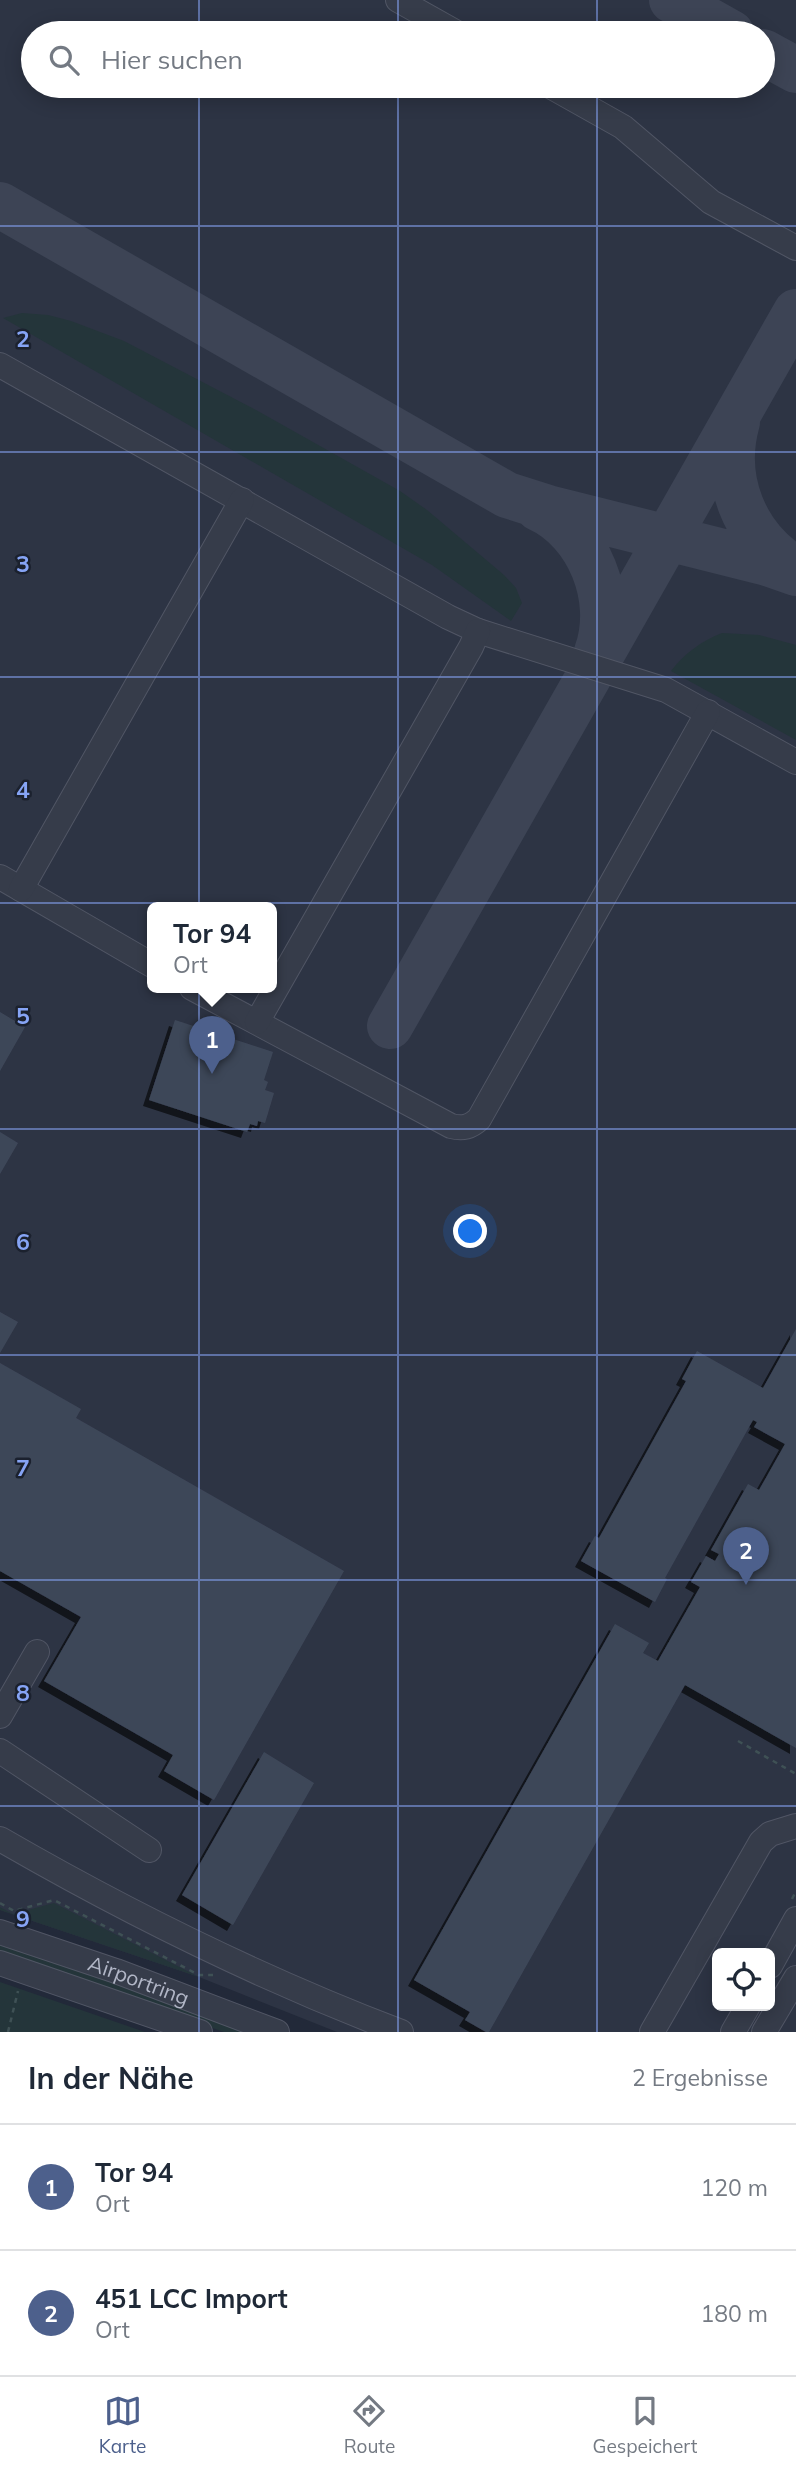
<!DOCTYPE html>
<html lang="de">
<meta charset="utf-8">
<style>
:root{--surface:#fff;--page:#f2f2f3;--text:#1f2937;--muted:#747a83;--line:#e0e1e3;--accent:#4d608c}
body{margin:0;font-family:Mulish,sans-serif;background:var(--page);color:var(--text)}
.controls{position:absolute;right:21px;bottom:21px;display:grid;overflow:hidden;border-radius:10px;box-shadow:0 4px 18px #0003}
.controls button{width:63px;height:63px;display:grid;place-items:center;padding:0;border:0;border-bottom:2px solid var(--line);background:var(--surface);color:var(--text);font:35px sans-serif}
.you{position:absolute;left:471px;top:1232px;width:24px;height:24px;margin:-18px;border:5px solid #fff;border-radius:50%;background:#1a73e8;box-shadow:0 0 0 10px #1a73e833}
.badge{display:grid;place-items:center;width:46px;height:46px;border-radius:50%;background:var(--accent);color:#fff;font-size:23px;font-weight:700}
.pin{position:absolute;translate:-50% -58px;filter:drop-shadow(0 2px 4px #0008)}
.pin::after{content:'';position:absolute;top:37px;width:24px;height:21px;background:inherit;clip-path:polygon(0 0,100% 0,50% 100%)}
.popup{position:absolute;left:147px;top:902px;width:130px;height:91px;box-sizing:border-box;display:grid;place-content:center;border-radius:10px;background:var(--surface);filter:drop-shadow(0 2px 5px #0005);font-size:23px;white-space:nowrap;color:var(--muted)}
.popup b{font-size:26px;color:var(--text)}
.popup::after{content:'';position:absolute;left:50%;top:100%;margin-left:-14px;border:14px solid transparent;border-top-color:var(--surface)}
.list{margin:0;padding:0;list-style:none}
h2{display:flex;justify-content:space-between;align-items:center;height:91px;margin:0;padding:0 28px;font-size:30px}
h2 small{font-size:23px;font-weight:400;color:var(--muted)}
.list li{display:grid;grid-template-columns:46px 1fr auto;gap:21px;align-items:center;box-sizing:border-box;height:126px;padding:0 28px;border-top:2px solid var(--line)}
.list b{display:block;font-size:26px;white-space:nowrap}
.list p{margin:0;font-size:23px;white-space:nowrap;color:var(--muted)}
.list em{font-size:23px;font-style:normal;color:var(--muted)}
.icon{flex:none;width:38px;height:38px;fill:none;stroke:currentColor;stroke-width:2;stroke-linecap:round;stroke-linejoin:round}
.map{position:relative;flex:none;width:796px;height:2032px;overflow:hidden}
.search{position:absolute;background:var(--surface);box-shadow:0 4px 18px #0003;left:21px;right:21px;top:21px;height:77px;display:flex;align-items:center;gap:18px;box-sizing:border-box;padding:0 24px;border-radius:38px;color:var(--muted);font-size:26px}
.sheet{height:343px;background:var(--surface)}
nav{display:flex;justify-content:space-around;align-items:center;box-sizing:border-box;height:98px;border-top:2px solid var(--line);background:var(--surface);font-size:19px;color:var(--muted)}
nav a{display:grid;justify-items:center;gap:4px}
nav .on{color:var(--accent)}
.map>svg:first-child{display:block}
</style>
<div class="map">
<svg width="796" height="2032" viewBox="0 0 796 2032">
<defs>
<filter id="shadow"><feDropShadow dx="-6" dy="6" stdDeviation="0" flood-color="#0009"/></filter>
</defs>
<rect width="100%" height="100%" fill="#222939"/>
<path fill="#2d3444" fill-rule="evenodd" d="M0,0H796V2032H337L199,1977L0,1910ZM33,33H763V86H33ZM152,908H272V988H152ZM717,1953H770V2006H717Z"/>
<path fill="#24353a" d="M22,313L48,315L71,321L124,341L256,410L400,491L427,510L504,575L516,588L522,603L511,621L432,565L3,318Z
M722,633L759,635L796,645V740L671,671C684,654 701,641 722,633Z
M54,1903L199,1977L0,1910V1907L13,1914Z
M0,1942L250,2032H224L0,1955Z
M0,1982L145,2032H0Z"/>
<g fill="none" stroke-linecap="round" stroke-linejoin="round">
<path stroke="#3d4455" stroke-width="46" d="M672,0L731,33
M763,52L796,70
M0,205L507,495L548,508L767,563L796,573
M737,422C721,479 744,537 794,568
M538,508C589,531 616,599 597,652
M390,1026L796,312"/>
</g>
<path fill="#3e4759" filter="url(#shadow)" d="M0,1012L25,1027L0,1071Z
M175,1020L273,1052L264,1080L268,1082L265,1090L274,1093L265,1123L258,1121L257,1126L250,1124L247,1132L149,1100Z
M0,1132L18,1143L0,1174Z
M0,1312L18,1322L0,1353Z
M796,1329V1748L685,1685L489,2032H486L465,2020L470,2012L414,1980L615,1624L649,1643L643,1653L658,1661L700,1587L691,1582L706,1556L715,1561L719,1554L711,1550L748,1484L759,1490L785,1444L754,1427L757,1422L753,1420L665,1578L667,1579L655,1602L581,1561L595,1536L599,1538L686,1381L682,1379L697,1351L763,1388Z
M0,1363L81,1409L76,1418L344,1571L214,1800L164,1771L173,1755L44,1681L81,1617L0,1571Z
M264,1752L314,1783L233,1925L182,1895Z"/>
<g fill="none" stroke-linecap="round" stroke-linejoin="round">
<g stroke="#515665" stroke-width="26">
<g id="minor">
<path d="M398,0L457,33"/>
<path d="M550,86L623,127L711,202L796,248"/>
<path d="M0,365L448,617L478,631L666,690L796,762"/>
<path d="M0,877L152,965"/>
<path d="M21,889L242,500"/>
<path d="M192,988L451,1126C463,1129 470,1127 479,1119L708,712"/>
<path d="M257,1022L471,647L478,631"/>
<path d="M0,1716L37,1652"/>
<path d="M0,1751L149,1850"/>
<path d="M0,1839C128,1913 262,1979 401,2032"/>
<path id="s1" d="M0,1932L116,1971L277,2032"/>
<path d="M0,1963L200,2032"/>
<path d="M770,1966L796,1919"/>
<path d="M652,2032L761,1842L770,1834L796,1826"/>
<path d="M733,2032L748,2006"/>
<path d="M764,2032L796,1978"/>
</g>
</g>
<path stroke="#3f5155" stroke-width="2.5" stroke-dasharray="5 5" stroke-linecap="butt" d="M738,1741L796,1774
M792,1899L796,1891
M0,1903L14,1911L54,1900L199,1975H213
M8,2032L18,1991"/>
<use href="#minor" stroke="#363c4a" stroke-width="24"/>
</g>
<path fill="none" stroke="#86a4f5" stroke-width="2" stroke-opacity="0.55" d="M199,0V33M398,0V33M597,0V33M199,86V2032M398,86V2032M597,86V2032M0,226H796M0,452H796M0,677H796M0,903H796M0,1129H796M0,1355H796M0,1580H796M0,1806H796"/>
<g text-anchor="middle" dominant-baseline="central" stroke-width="5" stroke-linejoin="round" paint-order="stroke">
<g font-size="21" fill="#b1b6c6" stroke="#1b212e">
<text stroke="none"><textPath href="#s1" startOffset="147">Airportring</textPath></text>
</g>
</g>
<g font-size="23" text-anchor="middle" font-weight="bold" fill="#86a4f5" stroke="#1b212e" stroke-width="5" stroke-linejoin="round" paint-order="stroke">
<text x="23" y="347">2</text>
<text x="23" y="572">3</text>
<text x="23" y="798">4</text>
<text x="23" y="1024">5</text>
<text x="23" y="1250">6</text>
<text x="23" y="1476">7</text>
<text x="23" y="1701">8</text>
<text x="23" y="1927">9</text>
</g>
</svg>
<div class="controls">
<button><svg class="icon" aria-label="locate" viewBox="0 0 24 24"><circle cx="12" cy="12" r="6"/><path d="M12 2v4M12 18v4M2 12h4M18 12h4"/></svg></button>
</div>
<div class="you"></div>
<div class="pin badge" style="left:212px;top:1074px">1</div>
<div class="popup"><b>Tor 94</b>Ort</div>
<div class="pin badge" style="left:746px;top:1585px">2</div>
<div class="search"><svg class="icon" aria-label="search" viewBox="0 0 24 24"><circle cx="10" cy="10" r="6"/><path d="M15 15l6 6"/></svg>Hier suchen</div>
</div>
<section class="sheet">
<h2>In der Nähe<small>2 Ergebnisse</small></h2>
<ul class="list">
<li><span class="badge">1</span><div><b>Tor 94</b><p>Ort</p></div><em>120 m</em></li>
<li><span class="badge">2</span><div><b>451 LCC Import</b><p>Ort</p></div><em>180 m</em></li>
</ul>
</section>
<nav>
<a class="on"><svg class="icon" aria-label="map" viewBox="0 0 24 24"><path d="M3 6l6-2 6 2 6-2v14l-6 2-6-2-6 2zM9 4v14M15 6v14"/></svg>Karte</a>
<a><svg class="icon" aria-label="directions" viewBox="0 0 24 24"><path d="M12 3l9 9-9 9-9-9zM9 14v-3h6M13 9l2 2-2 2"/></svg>Route</a>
<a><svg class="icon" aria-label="saved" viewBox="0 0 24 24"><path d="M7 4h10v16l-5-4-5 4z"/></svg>Gespeichert</a>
</nav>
